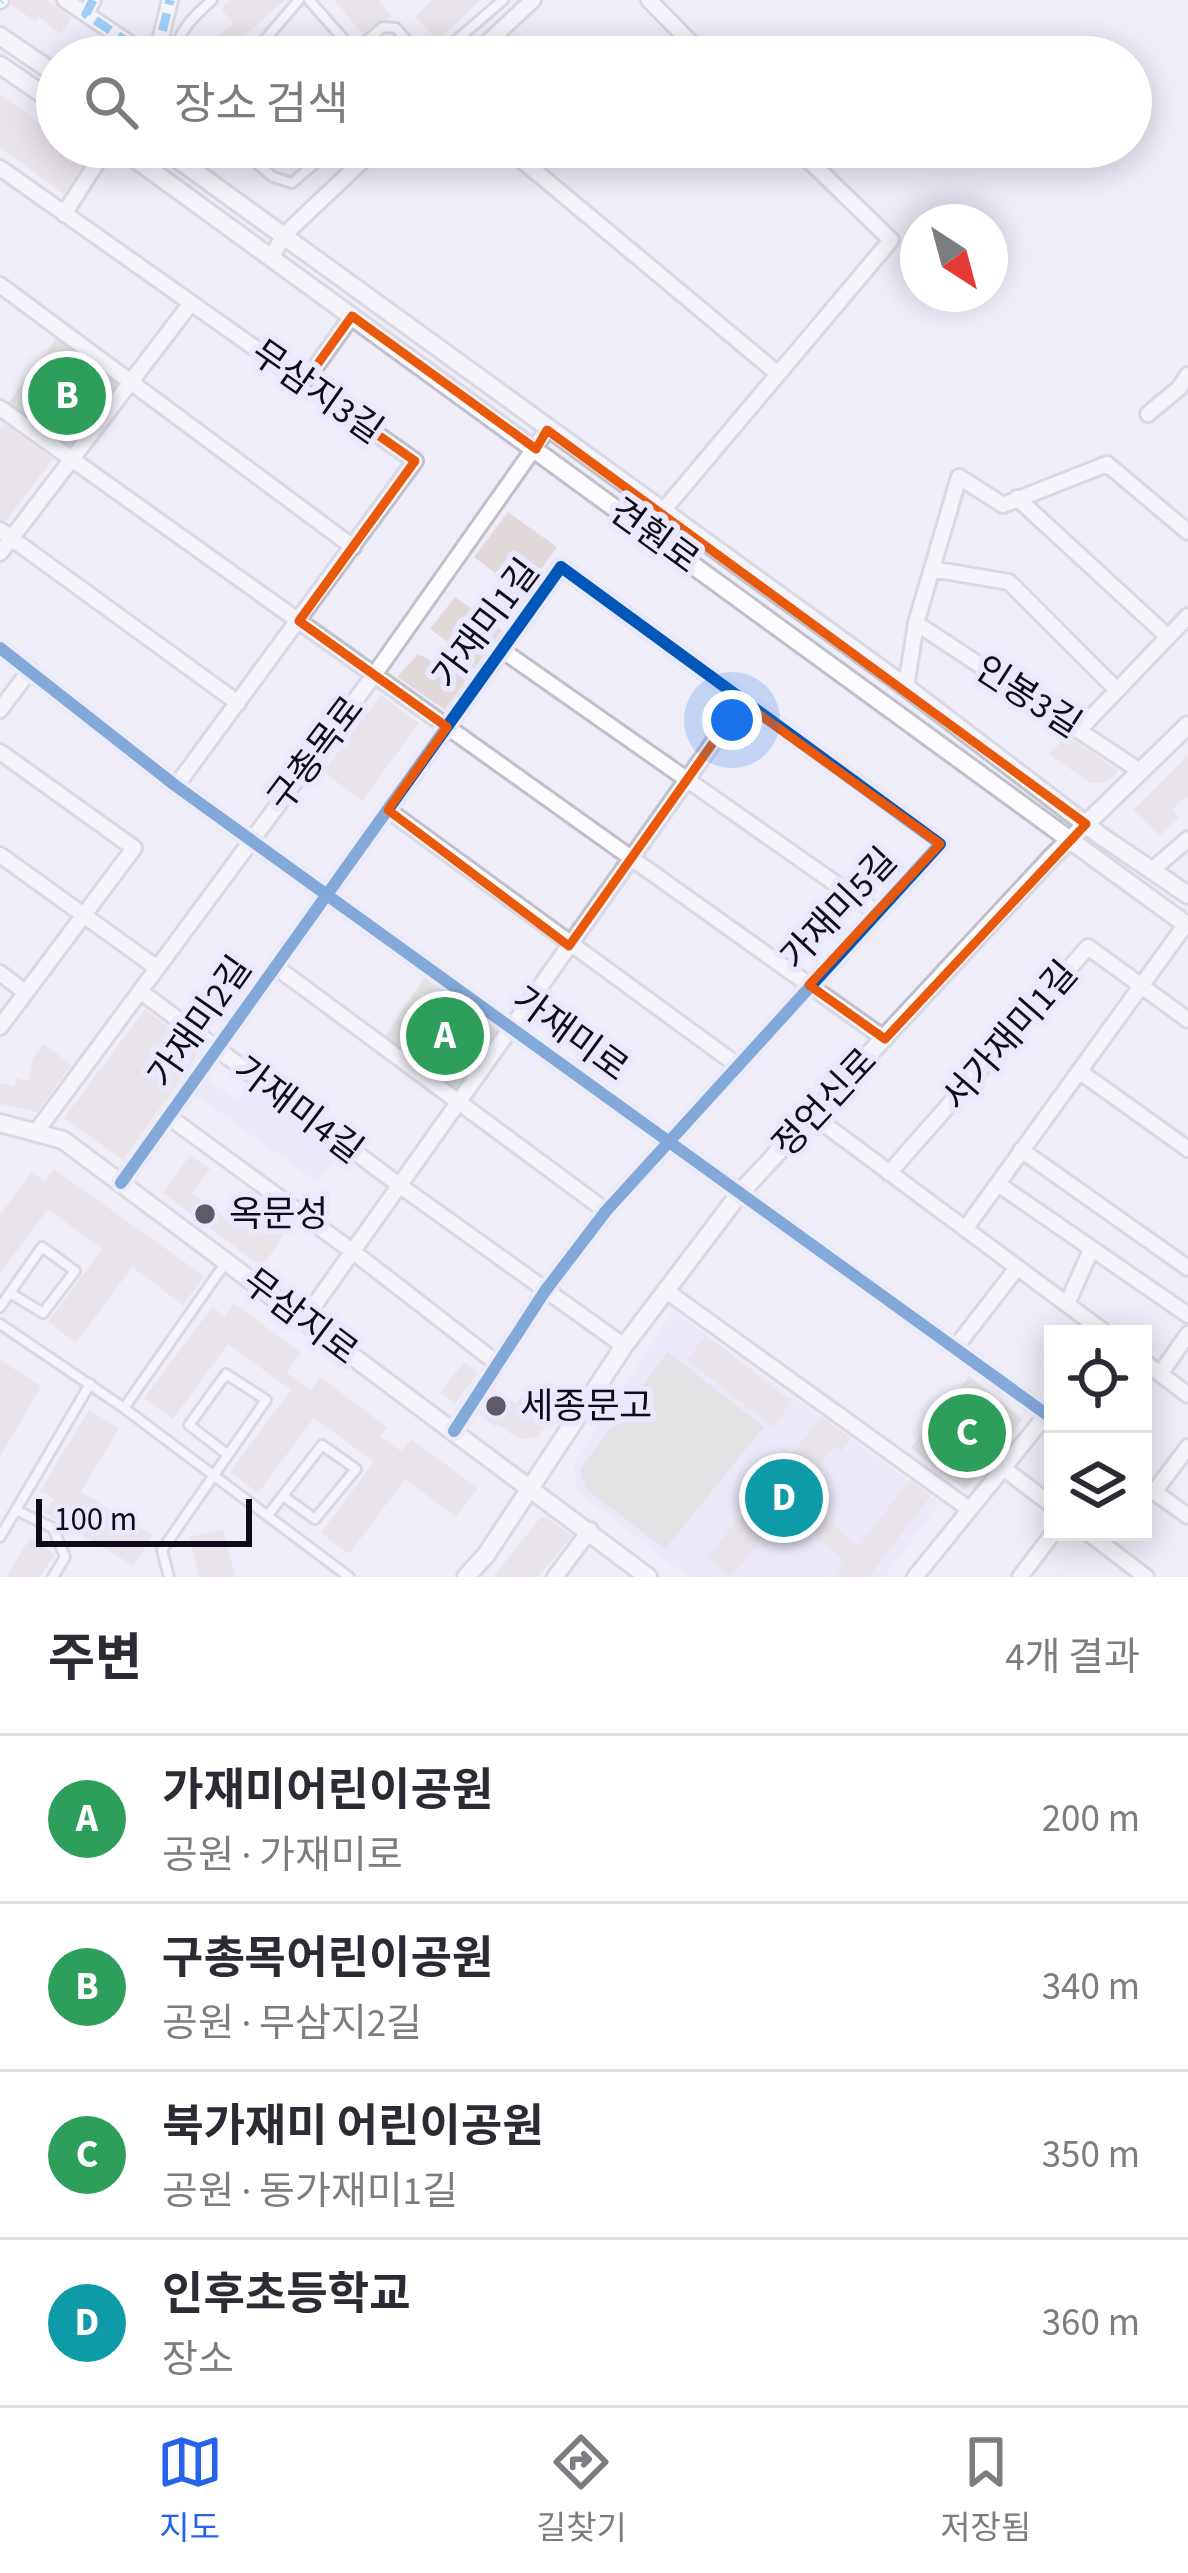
<!DOCTYPE html>
<html lang="ko">
<meta charset="utf-8">
<style>
:root{--surface:#fff;--page:#f2f2f3;--text:#2b2b33;--muted:#7c7c81;--line:#e1e1e2;--accent:#2563eb}
body{margin:0;font-family:"Source Sans 3","Noto Sans KR",sans-serif;background:var(--page);color:var(--text)}
.controls{position:absolute;right:36px;bottom:36px;display:grid;overflow:hidden;border-radius:0px;box-shadow:0 6px 30px #0003}
.controls button{width:108px;height:108px;display:grid;place-items:center;padding:0;border:0;border-bottom:3px solid var(--line);background:var(--surface);color:var(--text);font:60px sans-serif}
.compass{position:absolute;left:900px;top:204px;width:108px;height:108px;border-radius:50%;background:var(--surface);box-shadow:0 6px 30px #0003;rotate:144deg}
.scale{position:absolute;left:36px;bottom:30px;width:216px;box-sizing:border-box;padding-left:12px;border:6px solid #0e0c18;border-top:0;font-size:33px;line-height:42px;white-space:nowrap;color:#0e0c18;-webkit-text-stroke:9px #eae8fd;paint-order:stroke}
.you{position:absolute;left:732px;top:720px;width:42px;height:42px;margin:-30px;border:9px solid #fff;border-radius:50%;background:#1a73e8;box-shadow:0 0 0 18px #1a73e833}
.badge{display:grid;place-items:center;width:78px;height:78px;border-radius:50%;background:var(--accent);color:#fff;font-size:39px;font-weight:700}
.pin{position:absolute;translate:-50% -50%;border:6px solid #fff;box-shadow:0 3px 12px #0006}
.list{margin:0;padding:0;list-style:none}
h2{display:flex;justify-content:space-between;align-items:center;height:156px;margin:0;padding:0 48px;font-size:51px}
h2 small{font-size:39px;font-weight:400;color:var(--muted)}
.list li{display:grid;grid-template-columns:78px 1fr auto;gap:36px;align-items:center;box-sizing:border-box;height:168px;padding:0 48px;border-top:3px solid var(--line)}
.list b{display:block;font-size:45px;white-space:nowrap}
.list p{margin:0;font-size:39px;white-space:nowrap;color:var(--muted)}
.list em{font-size:39px;font-style:normal;color:var(--muted)}
.icon{flex:none;width:66px;height:66px;fill:none;stroke:currentColor;stroke-width:2;stroke-linecap:round;stroke-linejoin:round}
.map{position:relative;flex:none;width:1188px;height:1577px;overflow:hidden}
.search{position:absolute;background:var(--surface);box-shadow:0 6px 30px #0003;left:36px;right:36px;top:36px;height:132px;display:flex;align-items:center;gap:30px;box-sizing:border-box;padding:0 42px;border-radius:66px;color:var(--muted);font-size:45px}
.sheet{height:828px;background:var(--surface)}
nav{display:flex;justify-content:space-around;align-items:center;box-sizing:border-box;height:168px;border-top:3px solid var(--line);background:var(--surface);font-size:33px;color:var(--muted)}
nav a{display:grid;justify-items:center;gap:6px}
nav .on{color:var(--accent)}
.map>svg:first-child{display:block}
</style>
<div class="map">
<svg width="1188" height="1577" viewBox="0 0 1188 1577">
<rect width="100%" height="100%" fill="#eeedf8"/>
<path fill="#e7e5f9" d="M208,1079L238,1101L253,1080L343,1148L318,1183L195,1095Z
M673,1311L939,1503L885,1577H688L576,1490L574,1463Z"/>
<path fill="#d4d6cd" d="M62,331L130,382L72,459L3,410Z
M430,970L511,1028L455,1102L379,1045Z
M668,1352L764,1427L665,1549L586,1489L580,1469Z
M969,1376L1023,1419L965,1490L911,1448Z"/>
<path fill="#e2dada" d="M12,0H46L72,18L60,34L39,17L35,21L11,5Z
M231,0H285L245,35L251,43L237,57H194L233,23L221,9Z
M334,0H378L391,16L362,33Z
M432,0H481L438,40L415,16Z
M0,94L57,136V147H71L86,159L64,194L0,147Z
M4,424L53,459L6,521L0,519V429Z
M508,512L557,547L523,594L474,557Z
M455,597L502,630L445,710L397,677L418,654L448,670L462,652L430,629Z
M381,695L419,723L362,801L323,772Z
M1067,736L1119,771L1105,783H1090L1049,754Z
M1188,755V794L1172,810L1179,817L1160,836L1133,810Z
M145,1009L201,1051L123,1160L64,1118Z
M44,1044L71,1065L37,1112L0,1104V1083L15,1086L16,1078L28,1081L33,1058Z
M190,1155L210,1169L192,1193L227,1219L240,1201L286,1232L262,1267L163,1193Z
M54,1169L204,1276L183,1305L132,1267L76,1343L48,1322L102,1249L48,1209L0,1273V1215L32,1172L44,1181Z
M234,1303L301,1353L286,1372L311,1390L320,1377L387,1427L380,1436L401,1451L411,1439L478,1488L456,1517L405,1479L349,1554L321,1533L374,1462L314,1418L258,1493L230,1472L291,1390L228,1344L173,1419L144,1398L212,1307L225,1316Z
M706,1335L792,1402L773,1427L687,1360Z
M0,1360L41,1386L0,1457Z
M464,1362L478,1373L455,1404L440,1392Z
M494,1390L516,1404L521,1397L552,1419L538,1437L519,1439L497,1424L495,1427L479,1413Z
M89,1410L119,1428L81,1492L152,1535L134,1566L45,1513L54,1499L40,1491Z
M822,1417L851,1438L841,1452L834,1447L808,1479L820,1486L810,1495L815,1500L810,1503L858,1547L910,1480L931,1495L869,1577H835L843,1560L787,1510L731,1577L707,1557Z
M547,1517L572,1536L538,1577H493L540,1518Z
M223,1529L235,1577H199L189,1537Z
M30,1538L55,1554L40,1577H6Z"/>
<g fill="none" stroke-linecap="round" stroke-linejoin="round">
<g stroke="#c1c0cb" stroke-width="14">
<path id="service" d="M309,0L347,43L361,45L383,27L396,28L421,57
M173,57C178,31 193,17 212,0
M250,57L299,0
M437,57L503,0
M238,147L273,177L292,183L334,147
M0,1307L42,1247L75,1271L43,1313L10,1293
M0,1324L124,1408L349,1577
M124,1408L226,1262
M16,1510L53,1528L65,1557L53,1577
M268,1515L322,1445L356,1469L315,1519L283,1496
M0,1537L90,1384
M169,1577L162,1550L266,1400L226,1374L189,1425L227,1454"/>
</g>
<g stroke="#c1c0cb" stroke-width="20">
<path id="minor" d="M65,0L86,14
M93,0L86,14L150,57
M649,0L705,57
M0,1L1,0
M156,57L170,0
M472,57L533,0
M506,147L777,373
M0,168L415,461L176,786
M64,214L107,147
M272,256L284,235L377,147
M0,285L353,547
M304,383L352,316
M0,408L885,1039
M1148,414L1179,388L1188,375
M1017,498L1167,636
M662,512L891,240L795,147
M0,530L238,703
M0,553L191,303
M932,569L1009,582L1115,688
M916,623L1140,771
M0,648L176,786L1053,1419
M502,650L876,912
M906,687L916,623L959,477L1003,505L1107,464L1188,532
M0,710L30,670
M1079,730L1188,616
M0,752L134,848L0,1027
M388,810L737,1065
M0,855L157,968
M1152,870L1188,839
M276,967L606,1211
M0,973L26,993
M140,991L399,1185L624,1346
M1079,1071L1188,1149
M812,1115L1107,1334
M169,1117L352,1251L498,1364
M36,1132L374,675L547,430
M1021,1150L1188,1268
M889,1173L1088,947L1188,1020
M121,1183L561,567L940,844L606,1211L545,1291L454,1431
M998,1184L1188,1315
M965,1229L1186,924
M665,1290L969,1509
M1067,1304L1091,1250
M304,1320L742,702
M955,1348L1017,1268
M1143,1361L1188,1395
M1160,1374L1188,1334
M1003,1468L1053,1506
M1143,1484L1188,1516
M1154,1492L1188,1447
M1087,1532L1146,1577
M555,1577L590,1530
M915,1577L1047,1414
M1020,1577L1054,1532"/>
</g>
<g stroke="#c1c0cb" stroke-width="22">
<path id="tertiary" d="M0,36L57,75
M0,65L57,104
M119,147L1188,926
M161,147L906,687L1101,836L1188,895
M0,1123L63,1140L648,1577
M466,1577L486,1555L624,1346L740,1193L1052,857L1188,725"/>
</g>
<use href="#service" stroke="#fcfcfe" stroke-width="8"/>
<use href="#minor" stroke="#fcfcfe" stroke-width="14"/>
<use href="#tertiary" stroke="#fcfcfe" stroke-width="16"/>
<path stroke="#3fa9f5" stroke-width="9" stroke-dasharray="18 9" stroke-linecap="butt" d="M93,0L86,14L150,57
M0,1L1,0
M156,57L170,0"/>
<g stroke="#eae8fd" stroke-width="20">
<path id="cycleway" d="M0,648L176,786L1053,1419
M121,1183L561,567L940,844L606,1211L545,1291L454,1431"/>
</g>
<use href="#cycleway" stroke="#0057b8" stroke-width="12"/>
</g>
<path d="M0 0H1188V1577H0ZM352,316L536,449L547,430L1086,824L885,1039L809,985L940,844L742,702L569,946L388,810L447,727L299,621L415,461L304,383Z" fill="#eeedf8" fill-opacity=".55" fill-rule="evenodd"/>
<path fill="none" stroke="#e8590c" stroke-width="9" stroke-linejoin="round" d="M352,316L536,449L547,430L1086,824L885,1039L809,985L940,844L742,702L569,946L388,810L447,727L299,621L415,461L304,383Z"/>
<g fill="#5c5b66" stroke="#eae8fd" stroke-width="4.5">
<circle cx="205" cy="1214" r="12"/>
<circle cx="496" cy="1406" r="12"/>
</g>
<g text-anchor="middle" dominant-baseline="central" stroke-width="12" stroke-linejoin="round" paint-order="stroke">
<g font-size="36" fill="#0e0c18" stroke="#eae8fd">
<text transform="translate(317 392) rotate(35)">무삼지3길</text>
<text transform="translate(654 536) rotate(36)">견훤로</text>
<text transform="translate(486 624) rotate(-53)">가재미1길</text>
<text transform="translate(1028 697) rotate(33)">인봉3길</text>
<text transform="translate(316 754) rotate(-53)">구총목로</text>
<text transform="translate(839 909) rotate(-47)">가재미5길</text>
<text transform="translate(200 1022) rotate(-55)">가재미2길</text>
<text transform="translate(570 1034) rotate(36)">가재미로</text>
<text transform="translate(1010 1036) rotate(-49)">서가재미1길</text>
<text transform="translate(825 1103) rotate(-47)">정언신로</text>
<text transform="translate(298 1110) rotate(37)">가재미4길</text>
<text transform="translate(300 1317) rotate(37)">무삼지로</text>
</g>
<g font-size="36" fill="#0e0c18" stroke="#eae8fd" text-anchor="start">
<text x="229" y="1214">옥문성</text>
<text x="520" y="1406">세종문고</text>
</g>
</g>
</svg>
<div class="controls">
<button><svg class="icon" aria-label="locate" viewBox="0 0 24 24"><circle cx="12" cy="12" r="6"/><path d="M12 2v4M12 18v4M2 12h4M18 12h4"/></svg></button>
<button><svg class="icon" aria-label="layers" viewBox="0 0 24 24"><path d="M12 4l9 5-9 5-9-5zM3 14l9 5 9-5"/></svg></button>
</div>
<svg class="compass" viewBox="-18 -18 36 36"><path d="M0-13l5 13h-10z" fill="#e53935"/><path d="M0 13l5-13h-10z" fill="#7c7c81"/></svg>
<div class="scale">100 m</div>
<div class="you"></div>
<div class="pin badge" style="left:445px;top:1036px;background:#2e9e5b">A</div>
<div class="pin badge" style="left:67px;top:396px;background:#2e9e5b">B</div>
<div class="pin badge" style="left:967px;top:1433px;background:#2e9e5b">C</div>
<div class="pin badge" style="left:784px;top:1498px;background:#0f9aa8">D</div>
<div class="search"><svg class="icon" aria-label="search" viewBox="0 0 24 24"><circle cx="10" cy="10" r="6"/><path d="M15 15l6 6"/></svg>장소 검색</div>
</div>
<section class="sheet">
<h2>주변<small>4개 결과</small></h2>
<ul class="list">
<li><span class="badge" style="background:#2e9e5b">A</span><div><b>가재미어린이공원</b><p>공원 · 가재미로</p></div><em>200 m</em></li>
<li><span class="badge" style="background:#2e9e5b">B</span><div><b>구총목어린이공원</b><p>공원 · 무삼지2길</p></div><em>340 m</em></li>
<li><span class="badge" style="background:#2e9e5b">C</span><div><b>북가재미 어린이공원</b><p>공원 · 동가재미1길</p></div><em>350 m</em></li>
<li><span class="badge" style="background:#0f9aa8">D</span><div><b>인후초등학교</b><p>장소</p></div><em>360 m</em></li>
</ul>
</section>
<nav>
<a class="on"><svg class="icon" aria-label="map" viewBox="0 0 24 24"><path d="M3 6l6-2 6 2 6-2v14l-6 2-6-2-6 2zM9 4v14M15 6v14"/></svg>지도</a>
<a><svg class="icon" aria-label="directions" viewBox="0 0 24 24"><path d="M12 3l9 9-9 9-9-9zM9 14v-3h6M13 9l2 2-2 2"/></svg>길찾기</a>
<a><svg class="icon" aria-label="saved" viewBox="0 0 24 24"><path d="M7 4h10v16l-5-4-5 4z"/></svg>저장됨</a>
</nav>
